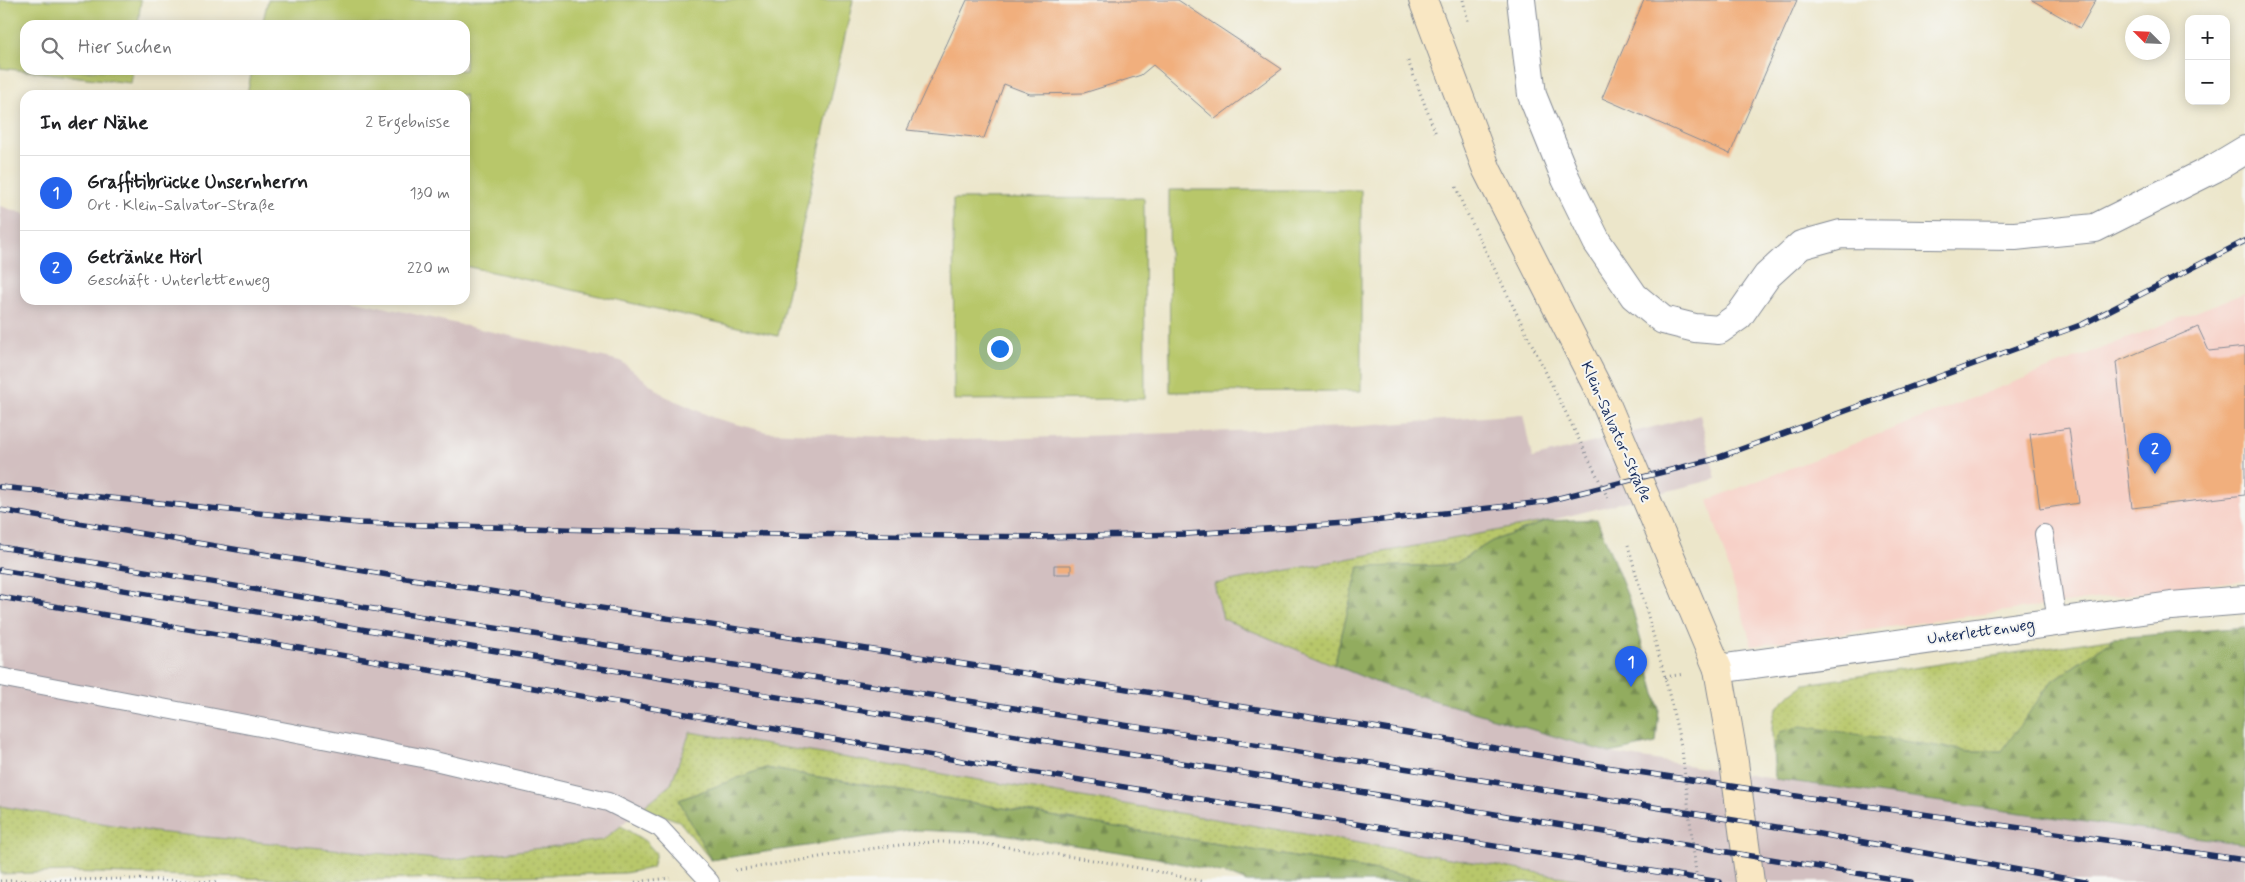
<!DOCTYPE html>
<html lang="de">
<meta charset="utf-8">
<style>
:root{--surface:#fff;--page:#f6f6f6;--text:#202124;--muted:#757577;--line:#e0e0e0;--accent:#2563eb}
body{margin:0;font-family:Mynerve,sans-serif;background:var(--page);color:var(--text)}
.controls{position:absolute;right:15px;top:15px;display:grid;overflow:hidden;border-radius:10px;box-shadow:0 2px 12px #0003}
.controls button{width:45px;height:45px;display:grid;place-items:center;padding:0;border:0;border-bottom:1px solid var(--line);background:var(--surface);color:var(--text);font:25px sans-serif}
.compass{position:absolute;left:2125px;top:15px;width:45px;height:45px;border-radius:50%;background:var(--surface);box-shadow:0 2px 12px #0003;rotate:294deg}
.you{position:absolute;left:999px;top:348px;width:18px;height:18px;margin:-12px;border:4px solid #fff;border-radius:50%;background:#1a73e8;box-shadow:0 0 0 8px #1a73e833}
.badge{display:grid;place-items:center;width:32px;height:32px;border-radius:50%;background:var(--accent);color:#fff;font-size:16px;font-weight:700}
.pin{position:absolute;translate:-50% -41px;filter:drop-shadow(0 1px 2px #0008)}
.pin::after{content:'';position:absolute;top:26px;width:18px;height:15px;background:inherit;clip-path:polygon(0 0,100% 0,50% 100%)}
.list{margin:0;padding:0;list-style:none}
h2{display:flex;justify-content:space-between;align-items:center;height:65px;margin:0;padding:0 20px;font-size:21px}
h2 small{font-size:16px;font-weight:400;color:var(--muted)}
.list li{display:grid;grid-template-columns:32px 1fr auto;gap:15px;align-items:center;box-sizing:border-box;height:75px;padding:0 20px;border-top:1px solid var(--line)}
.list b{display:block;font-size:19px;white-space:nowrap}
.list p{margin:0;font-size:16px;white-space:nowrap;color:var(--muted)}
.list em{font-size:16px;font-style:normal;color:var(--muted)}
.icon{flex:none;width:28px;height:28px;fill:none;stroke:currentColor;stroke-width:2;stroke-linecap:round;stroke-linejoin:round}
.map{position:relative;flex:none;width:2245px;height:882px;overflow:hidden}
.search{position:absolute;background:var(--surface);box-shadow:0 2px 12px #0003;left:20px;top:20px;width:450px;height:55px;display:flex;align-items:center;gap:12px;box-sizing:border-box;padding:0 18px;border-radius:15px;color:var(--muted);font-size:19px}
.panel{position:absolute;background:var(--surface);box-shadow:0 2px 12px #0003;left:20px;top:90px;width:450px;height:215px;border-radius:15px}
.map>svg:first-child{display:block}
</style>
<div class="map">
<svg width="2245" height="882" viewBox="0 0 2245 882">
<defs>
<pattern id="green-dots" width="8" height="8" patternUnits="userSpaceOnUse" patternTransform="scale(1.25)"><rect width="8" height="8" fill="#b8c76a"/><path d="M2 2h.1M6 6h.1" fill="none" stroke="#9eab5e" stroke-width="1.8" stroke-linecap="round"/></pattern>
<pattern id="forest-firs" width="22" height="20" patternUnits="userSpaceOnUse" patternTransform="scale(1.25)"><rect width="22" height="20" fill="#92ac5e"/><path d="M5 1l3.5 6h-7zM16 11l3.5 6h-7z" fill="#768c51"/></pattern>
</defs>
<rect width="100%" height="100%" fill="#f6f6f2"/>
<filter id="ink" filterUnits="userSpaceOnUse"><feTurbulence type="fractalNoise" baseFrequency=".02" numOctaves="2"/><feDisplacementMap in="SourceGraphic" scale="10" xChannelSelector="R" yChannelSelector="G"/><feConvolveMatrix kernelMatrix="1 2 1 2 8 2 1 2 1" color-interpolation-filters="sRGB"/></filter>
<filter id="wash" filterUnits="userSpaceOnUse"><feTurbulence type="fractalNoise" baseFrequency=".0096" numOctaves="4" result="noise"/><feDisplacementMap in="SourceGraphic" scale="20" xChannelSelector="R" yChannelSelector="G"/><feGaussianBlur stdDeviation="1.12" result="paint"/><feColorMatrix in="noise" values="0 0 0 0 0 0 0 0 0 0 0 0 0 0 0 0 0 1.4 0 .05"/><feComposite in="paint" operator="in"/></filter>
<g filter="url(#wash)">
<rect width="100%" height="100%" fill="#ece6ca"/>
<path fill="#f7d1c8" d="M2245,293V580L2167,589L1752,646L1708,500Z"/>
<path fill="#d2bfc0" d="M0,206L25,214V300H352L621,361L665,396L714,418L767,432L965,440L1349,427L1523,414L1532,458L1700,415L1716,479L1548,521L1215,584L1380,684L1610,753L1807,784L2245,844V882H1594L691,732L671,784L603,840L447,860L155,832L0,806Z"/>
<path fill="url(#green-dots)" stroke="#6a7b64" d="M1548,521L1492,541L1453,565L1359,567L1334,665L1223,619L1214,584Z
M2115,638L2051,682L2003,751H1970L1780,732L1773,750C1770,710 1773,706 1805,684Z
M690,732L1594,882H1443L766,768L679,800L711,860L679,821L642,808L671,784Z
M0,806L155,832L447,860L603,840L621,826L645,841L656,853L652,868L625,873L332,881L69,872L0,874Z"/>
<path fill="url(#forest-firs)" stroke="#566e5e" d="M1597,519L1632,607L1659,709L1656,743L1610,753L1380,684L1334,665L1359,567L1453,565L1492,541L1548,521Z
M2245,627V844L1775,779L1773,750L1780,732L1801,726L1970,751H2002L2051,682L2115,638Z
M765,768L1443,882H1247L1229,875L1157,858L1002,834L915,830L711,860L679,800Z"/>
<path fill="#b8c76a" stroke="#6a7b64" d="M0,0H141L138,25H25V70H133L131,83L0,68Z
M268,0H853L778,336L465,266V95H247L252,70H465V25H262Z
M1169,190H1361V391L1170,392Z
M1144,198L1145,399L954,400L953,199Z"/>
<g id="blocks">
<path fill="#f1af7d" d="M967,0H1178L1282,69L1215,119L1153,65L1141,75L1084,93L1030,94L1004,84L984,138L907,130Z
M1644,0H1797L1730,154L1602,98Z
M2032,0H2096L2080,28Z
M2198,327L2209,351L2245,347V495L2132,508L2116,362Z
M2069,428L2079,503L2040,509L2030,434Z
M1054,565H1071V574H1054Z"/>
</g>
</g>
<g filter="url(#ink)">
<use href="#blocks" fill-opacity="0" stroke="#848a94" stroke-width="1"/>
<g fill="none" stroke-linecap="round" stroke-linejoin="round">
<g stroke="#848a94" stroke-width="20">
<path id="service" d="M2044,534L2057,622
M0,677L422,758L608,802L660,828L710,882"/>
</g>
<g stroke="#848a94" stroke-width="30">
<path id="minor" d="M1521,0L1532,95L1566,179L1597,242L1634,296L1663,320L1695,328L1719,330L1739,316L1767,276L1801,245L1841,234L2015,236L2095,228L2215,168L2245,150
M1718,669L2171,606L2245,600"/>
</g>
<g stroke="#848a94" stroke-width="30">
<path id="secondary" d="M1423,0L1487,170L1607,406L1718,669L1733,755L1750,882"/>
</g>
<path stroke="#848a94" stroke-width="3" stroke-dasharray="1 4" stroke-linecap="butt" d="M1463,0L1468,21
M1408,61L1436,134
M1456,187L1463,205L1608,498
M1628,545L1665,677L1682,750L1697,882
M1665,677L1684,674
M735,870C803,862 870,845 938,842C972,841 1007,847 1040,852C1096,860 1150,869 1204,882
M0,881L132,879L218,882
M635,882L670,878"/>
<use href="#service" stroke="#fff" stroke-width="18"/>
<use href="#minor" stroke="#fff" stroke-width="28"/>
<use href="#secondary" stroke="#f9e7c3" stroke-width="28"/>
<g stroke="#1b2f5e" stroke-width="5.5">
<path id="rail" d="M0,487L358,523L698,533L1041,537L1187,534L1346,524L1543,502L1711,460L2083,324L2245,241
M0,510L406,578L1367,726L1612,768L1810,798L2245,860
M0,547L404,614L1617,801L1814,833L2085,882
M0,570L1911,882
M0,597L986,765L1720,882"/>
</g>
<use href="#rail" stroke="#f6f6f2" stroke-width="4" stroke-dasharray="11" stroke-linecap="butt"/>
</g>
</g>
<g text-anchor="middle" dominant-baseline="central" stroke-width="4" stroke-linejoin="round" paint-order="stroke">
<g font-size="16" fill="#1b2f5e" stroke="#f6f6f2">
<text transform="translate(1616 432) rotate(66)">Klein-Salvator-Straße</text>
<text transform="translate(1981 632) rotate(-8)">Unterlettenweg</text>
</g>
</g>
</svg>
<div class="controls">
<button>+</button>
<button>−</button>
</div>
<svg class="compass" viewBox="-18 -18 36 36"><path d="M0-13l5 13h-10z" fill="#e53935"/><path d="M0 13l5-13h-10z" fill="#757577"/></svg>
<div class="you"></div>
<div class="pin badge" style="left:1631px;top:687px">1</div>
<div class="pin badge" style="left:2155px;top:474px">2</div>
<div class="search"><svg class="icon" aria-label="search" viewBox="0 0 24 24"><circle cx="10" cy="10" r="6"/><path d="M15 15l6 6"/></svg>Hier suchen</div>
<section class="panel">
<h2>In der Nähe<small>2 Ergebnisse</small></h2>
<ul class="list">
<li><span class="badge">1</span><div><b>Graffitibrücke Unsernherrn</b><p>Ort · Klein-Salvator-Straße</p></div><em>130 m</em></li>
<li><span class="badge">2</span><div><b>Getränke Hörl</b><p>Geschäft · Unterlettenweg</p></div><em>220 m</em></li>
</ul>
</section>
</div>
